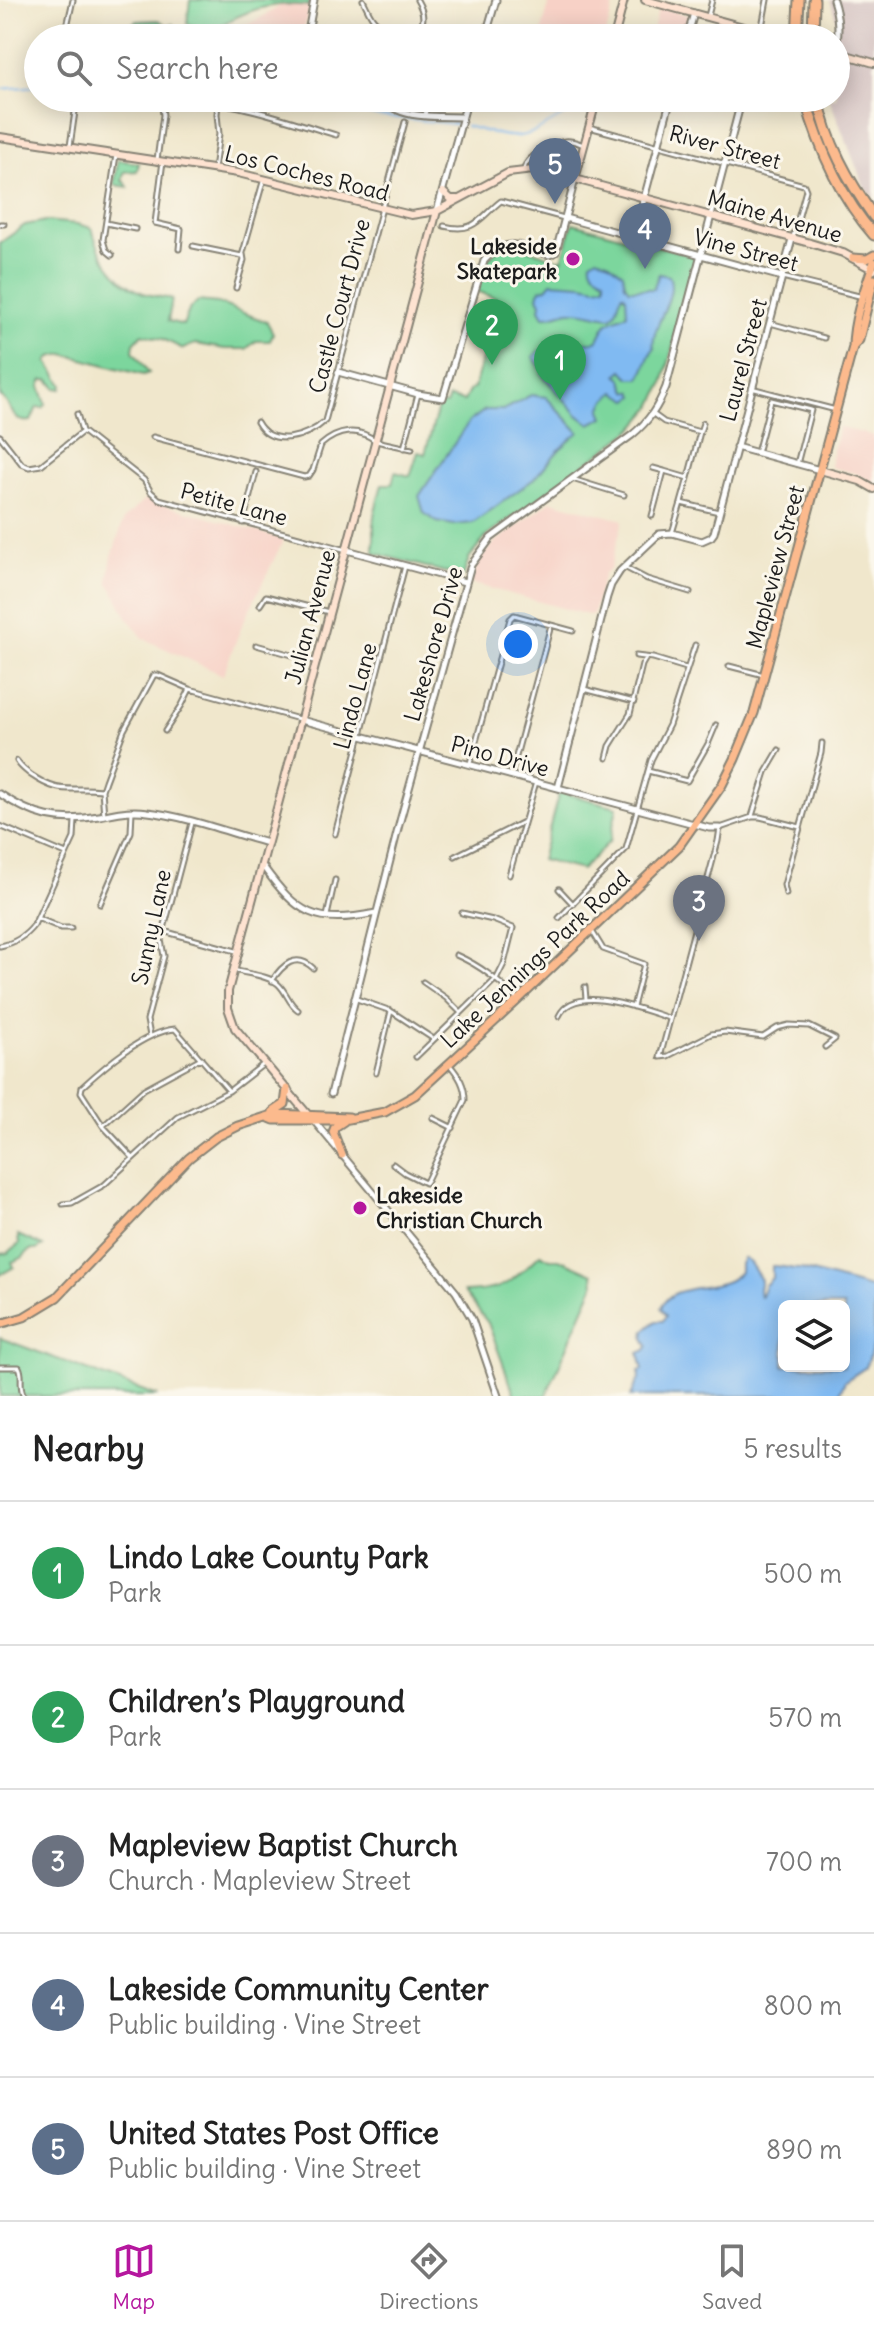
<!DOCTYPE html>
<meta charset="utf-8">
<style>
:root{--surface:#fff;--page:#f6f6f6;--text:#222;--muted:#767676;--line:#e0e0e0;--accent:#b5179e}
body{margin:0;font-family:Delius,sans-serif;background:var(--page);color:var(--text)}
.controls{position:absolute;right:24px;bottom:24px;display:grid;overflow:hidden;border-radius:12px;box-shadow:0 4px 20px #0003}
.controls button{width:72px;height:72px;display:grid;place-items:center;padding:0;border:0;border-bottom:2px solid var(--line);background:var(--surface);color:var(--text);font:40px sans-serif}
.you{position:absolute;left:518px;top:644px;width:28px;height:28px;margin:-20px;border:6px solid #fff;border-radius:50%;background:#1a73e8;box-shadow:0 0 0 12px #1a73e833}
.badge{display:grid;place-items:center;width:52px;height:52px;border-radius:50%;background:var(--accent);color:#fff;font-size:26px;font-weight:700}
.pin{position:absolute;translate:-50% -66px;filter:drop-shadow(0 2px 4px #0008)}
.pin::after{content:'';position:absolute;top:42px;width:28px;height:24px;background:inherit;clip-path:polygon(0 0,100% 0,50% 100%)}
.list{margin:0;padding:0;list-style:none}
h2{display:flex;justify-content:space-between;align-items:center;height:104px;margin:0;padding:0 32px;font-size:34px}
h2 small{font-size:26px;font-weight:400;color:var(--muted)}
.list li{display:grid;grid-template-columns:52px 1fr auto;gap:24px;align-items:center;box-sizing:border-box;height:144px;padding:0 32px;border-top:2px solid var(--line)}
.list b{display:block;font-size:30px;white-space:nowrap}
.list p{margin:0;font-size:26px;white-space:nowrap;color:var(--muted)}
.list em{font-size:26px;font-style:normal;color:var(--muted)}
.icon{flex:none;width:44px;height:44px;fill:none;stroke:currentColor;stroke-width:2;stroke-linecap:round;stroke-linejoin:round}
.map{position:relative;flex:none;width:874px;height:1396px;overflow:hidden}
.search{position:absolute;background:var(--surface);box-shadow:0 4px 20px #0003;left:24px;right:24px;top:24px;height:88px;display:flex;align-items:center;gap:20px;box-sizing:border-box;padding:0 28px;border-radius:44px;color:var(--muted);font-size:30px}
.sheet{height:824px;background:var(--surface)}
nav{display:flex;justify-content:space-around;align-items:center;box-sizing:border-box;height:112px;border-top:2px solid var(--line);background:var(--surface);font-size:22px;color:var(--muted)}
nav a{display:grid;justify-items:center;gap:4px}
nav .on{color:var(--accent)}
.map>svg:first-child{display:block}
</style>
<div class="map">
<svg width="874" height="1396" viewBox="0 0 874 1396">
<rect width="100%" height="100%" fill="#fbf7ec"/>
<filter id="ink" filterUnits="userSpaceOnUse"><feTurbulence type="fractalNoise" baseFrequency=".0125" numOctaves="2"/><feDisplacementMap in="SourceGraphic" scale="16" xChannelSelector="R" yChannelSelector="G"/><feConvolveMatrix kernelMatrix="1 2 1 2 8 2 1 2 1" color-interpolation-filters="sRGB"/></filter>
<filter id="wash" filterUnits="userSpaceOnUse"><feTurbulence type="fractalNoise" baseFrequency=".006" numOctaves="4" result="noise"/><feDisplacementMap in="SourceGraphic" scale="32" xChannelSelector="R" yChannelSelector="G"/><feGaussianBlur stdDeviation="1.8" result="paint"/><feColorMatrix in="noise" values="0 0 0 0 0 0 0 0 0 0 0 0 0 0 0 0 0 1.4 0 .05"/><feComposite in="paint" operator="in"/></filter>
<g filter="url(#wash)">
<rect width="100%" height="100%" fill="#f0e7cc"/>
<path fill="#f7d1c6" d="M550,0L613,1L614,4L605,38H540Z
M287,2L310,6L304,29L305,38H223L234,28L257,20Z
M659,7L690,16L684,38H651Z
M324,98H378L385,108L386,114Z
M839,427L874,436V484L857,474L831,467V457Z
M148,497L171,507L284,539L242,625L223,675L144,639L127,617L108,581L112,556L124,519Z
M551,501L623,520L610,569L604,573L593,614L588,615L470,583L481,557L495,542Z"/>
<path fill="#d2bfbf" d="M830,0H874V197L866,191L829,98H836V38H833L836,19Z"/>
<path fill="#7cd69d" stroke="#4c795c" stroke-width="2" d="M190,0H308L310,6C270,0 244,11 211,31L187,24Z
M118,160L139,163L137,171L124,172L122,181L125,182L128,187L114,185Z
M46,221L77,224L92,228C98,253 116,282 141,292C150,296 162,297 172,299L168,321L183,325L190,308L198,301L218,303L267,322L273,333L270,341H256L246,349H225L195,344L183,349L163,339L142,334L134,343L133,351L149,373L143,375L64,354L51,357L48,362L63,385L62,389L56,388L49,380H43L40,386L46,404L43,408L37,407L31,421C11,424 13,405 0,396V243L25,225Z
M573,223L697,257L663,384L652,407L634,428L487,536L469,558L463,577L374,553V515L382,484H392L395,472L410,476L418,452L425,454L439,404L446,405L449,398L464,401L469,391L474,388L499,299L476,291C481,272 488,246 513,246C527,246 547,258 562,260Z
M559,792L617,807L610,841L581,870L541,860Z
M18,1235L43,1246L36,1250H30L22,1258L12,1262L14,1267L0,1275V1254L8,1253L19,1244Z
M540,1254L550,1259H559L593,1274L594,1285L546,1396H515L488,1323L464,1292C506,1291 511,1282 540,1254Z
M0,1338L158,1396H0Z"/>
<path fill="#65b784" stroke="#406a50" stroke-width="2" d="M159,20L167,25L173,24L181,38H175L173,32L170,38H125L128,26L137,21Z"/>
<path fill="#80baf2" stroke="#4e6b87" stroke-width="2" fill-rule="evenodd" d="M597,257L607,261L623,273L625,284L629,289H653L659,274L669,276C679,297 649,328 654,349C646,356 647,369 640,378H630L623,370L617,375L621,377L627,391L633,392L635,396L629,400L615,392L605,401L601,410L604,417L590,424L578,415L543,376L541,368L533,357C549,339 570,343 593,342L598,340C609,316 607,324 627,314L626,297L623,294C616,301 620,312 611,317C597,316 585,310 570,311C561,312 553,317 544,316L540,309L541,303L538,297L540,289L547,288L552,282L582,284L597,287L605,285V279C598,274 589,271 591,261Z
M531,395L546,397L579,432L559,450L534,479L473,523L454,525L437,522L424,513L419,496L469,422L485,410H503Z
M743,1258L750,1263L761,1280L759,1289L760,1298L765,1285L772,1278V1266C783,1265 790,1270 801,1269L874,1289V1343L866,1367L845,1381L838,1396H631L640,1376L639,1371L643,1370L639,1353L646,1350L648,1346L644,1338L645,1330L656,1321H663L666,1316L661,1308C672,1279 721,1295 740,1272V1264ZM784,1306H844V1366H784Z"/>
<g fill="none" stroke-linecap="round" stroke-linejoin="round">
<path stroke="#80baf2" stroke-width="2" d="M0,89L38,86
M310,98L377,116L456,124
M466,126C523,142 521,141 571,111"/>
</g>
</g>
<g filter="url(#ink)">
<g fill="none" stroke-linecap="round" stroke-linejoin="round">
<g stroke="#868274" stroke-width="7">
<path id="minor" d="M363,0C367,7 370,17 376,22C398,39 438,36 417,0
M708,16L712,0
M761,32L767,0
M70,38L68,22L73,0
M199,103C226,98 306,126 336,135
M425,115L429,98
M589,127L804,185L806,190L793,237
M70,146L77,98
M157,160L163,115L162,107
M163,161L155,223L181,229L179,249
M214,169L219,134L217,114L218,103
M524,169C526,156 552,144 565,141C572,140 578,143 584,145
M106,223L135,229
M0,224H4
M444,226C476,234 480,217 501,201L564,218
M193,246L242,256L263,182
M112,255L106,250L103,240L116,155
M782,277L859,296
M236,288L244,260L243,254
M770,323L824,338
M755,389L836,410
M77,414L82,431L144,480L151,492L159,499L347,550
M653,414L664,422L700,432L703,423
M257,422C272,449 308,437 325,421L405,122
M0,436L22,464L29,467L41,465L82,432
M153,437L304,477L309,476L313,470L321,445C338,430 358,427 376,441L412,449
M404,448L418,394
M757,453L771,400L811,410L797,464
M653,468L664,471
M688,478L700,432
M572,479L624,495
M652,516L664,471L688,478L681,503
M243,523L256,472
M672,533L681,503L719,512
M624,567L647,579L690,592
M260,605L266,596L329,612
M256,645L314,661
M636,656L653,658L686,668
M729,666L764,675
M584,689L634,702
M165,731L182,705L190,689
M607,758L610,746L630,714L642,665L646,658
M17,761C21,768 25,770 31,775C62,796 69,786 102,790
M470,763L510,619L514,615L573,631
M648,771L687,781L708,744L716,725
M511,775L551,625
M104,815L102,790L105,781L124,730L154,675H158L190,689L299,719
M752,816L766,772L779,750
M0,826L66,854
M800,827L760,817H752L720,828L718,841L660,1057L668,1056L711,1034L725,1032L763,1037L777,1028L789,1025L809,1026L835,1039L825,1047
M335,834L405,566
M455,856L523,822
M509,875L536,782
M559,889L573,904
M786,894L784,885L821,753L822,743
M100,904L131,832L132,811
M327,916L335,880
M37,918L61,928H71
M559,918L626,849L651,760L669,725L695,645
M163,931L236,951
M592,931L603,949L644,964L633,1007
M0,946C15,943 25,937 34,925L74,838L75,820
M456,955C481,966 498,980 517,999
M234,970C246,974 268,975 278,984C287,992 288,1003 298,1010
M272,981C282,965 296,952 313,968
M423,982L446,998L460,1012
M585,987L586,999
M354,998L391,1011L432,1038
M559,1016C575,982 643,1010 669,1018
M150,1036L147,1020L164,956L161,940L192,823
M416,1057L497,978L504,964L513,928L493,920L462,913
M376,1073L391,1011
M433,1118L453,1128
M103,1126L144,1089L201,1058
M133,1158L103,1126L81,1092L82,1087C105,1066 144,1032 175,1029L229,1091
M393,1164L405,1173L425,1183L427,1180L465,1100C465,1085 459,1076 450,1065
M63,1204L72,1203L104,1185L178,1117L229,1091L265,1063
M0,1367H19C24,1376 18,1386 24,1396"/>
</g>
<g stroke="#868274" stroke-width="9">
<path id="tertiary" d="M833,0C839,18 839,32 836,51
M311,38L309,27L314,0
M485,38L496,0
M687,38L694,13
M382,98C398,120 438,116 463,117
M568,98L595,105
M437,211L468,98
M565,218L782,277
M634,236L671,98
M338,372L418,394L443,398L484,261C506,235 522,246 549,255L556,252L575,179
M736,447L820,470
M347,550L465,582
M301,720L709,828H720
M558,788L607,597L611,585L620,571L659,534L672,533L702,541L711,537L714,533L792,239
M0,794C34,817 59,823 99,816C116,813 130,809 148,812C185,816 230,833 267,843
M262,865C298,915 315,925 376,913
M331,1094L400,821L471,565L491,538L632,435C649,421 658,407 666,387L742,98
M314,1121L456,1292L472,1319L498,1396"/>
</g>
<g stroke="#868274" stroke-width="10">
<path id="secondary" d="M645,0L783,38
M614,38L624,0
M836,52L874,63
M0,137L238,173L411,215L437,211L508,173L533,170L575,179L810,243L843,253L874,270
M575,179L597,98
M443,192L451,199H457
M820,470L860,481L874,489
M309,1116L235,1028L228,1008V991L437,211"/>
</g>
<g stroke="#868274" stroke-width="11">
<path id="primary" d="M853,258L867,259L874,255
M853,347L859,340L874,279
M273,1112L285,1104L287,1089
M267,1117L274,1120H343L385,1112L415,1095L518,1000L679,846L722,785L735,759L754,713L853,347C853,319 865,288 874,262
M342,1155L333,1132L335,1127L344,1121
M0,1324L24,1317L57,1297L189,1158L216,1137L238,1126L275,1114L349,1117"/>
</g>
<g stroke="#868274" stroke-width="13">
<path id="motorway" d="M797,38L799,0
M813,38L814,0
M805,98C819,148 839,195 874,235
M818,98C827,143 848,180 874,217"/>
</g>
<use href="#minor" stroke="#fff" stroke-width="3"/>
<use href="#tertiary" stroke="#fff" stroke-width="5"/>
<use href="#secondary" stroke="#fee3d1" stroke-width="6"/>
<use href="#primary" stroke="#fcba8d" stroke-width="7"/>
<use href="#motorway" stroke="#fcba8d" stroke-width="9"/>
</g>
</g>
<g fill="#b5179e" stroke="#fbf7ec" stroke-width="3">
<circle cx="573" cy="259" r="8"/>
<circle cx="360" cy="1208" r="8"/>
</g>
<g text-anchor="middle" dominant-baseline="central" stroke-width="6" stroke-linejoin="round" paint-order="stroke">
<g font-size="22" fill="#1c1c1c" stroke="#fbf7ec">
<text transform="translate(725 147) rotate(15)">River Street</text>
<text transform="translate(307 173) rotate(14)">Los Coches Road</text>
<text transform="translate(775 216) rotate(16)">Maine Avenue</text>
<text transform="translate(746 250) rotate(15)">Vine Street</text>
<text transform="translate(339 306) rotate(-75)">Castle Court Drive</text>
<text transform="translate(743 360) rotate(-75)">Laurel Street</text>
<text transform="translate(234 504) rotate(15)">Petite Lane</text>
<text transform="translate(775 567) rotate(-75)">Mapleview Street</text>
<text transform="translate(310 617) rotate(-75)">Julian Avenue</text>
<text transform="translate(433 644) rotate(-74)">Lakeshore Drive</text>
<text transform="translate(355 696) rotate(-75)">Lindo Lane</text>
<text transform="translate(500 756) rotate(15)">Pino Drive</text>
<text transform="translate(151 927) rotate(-78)">Sunny Lane</text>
<text transform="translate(535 959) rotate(-43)">Lake Jennings Park Road</text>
</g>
<g font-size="22" font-weight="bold" fill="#1c1c1c" stroke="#fbf7ec" text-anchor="end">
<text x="557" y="246">Lakeside<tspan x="557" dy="25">Skatepark</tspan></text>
<text x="376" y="1195" text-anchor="start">Lakeside<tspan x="376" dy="25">Christian Church</tspan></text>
</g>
</g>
</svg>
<div class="controls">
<button><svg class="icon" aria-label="layers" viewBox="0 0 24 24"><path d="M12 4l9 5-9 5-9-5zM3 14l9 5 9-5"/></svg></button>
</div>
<div class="you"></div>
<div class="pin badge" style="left:560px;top:400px;background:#2e9e5b">1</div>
<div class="pin badge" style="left:492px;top:365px;background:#2e9e5b">2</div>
<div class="pin badge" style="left:699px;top:941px;background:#6b7280">3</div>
<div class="pin badge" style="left:645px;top:269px;background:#5c6f8a">4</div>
<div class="pin badge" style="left:555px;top:204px;background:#5c6f8a">5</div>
<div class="search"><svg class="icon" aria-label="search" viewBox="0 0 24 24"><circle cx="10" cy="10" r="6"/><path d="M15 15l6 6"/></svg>Search here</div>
</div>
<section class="sheet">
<h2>Nearby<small>5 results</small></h2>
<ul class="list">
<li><span class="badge" style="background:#2e9e5b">1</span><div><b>Lindo Lake County Park</b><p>Park</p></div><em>500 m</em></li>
<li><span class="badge" style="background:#2e9e5b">2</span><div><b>Children’s Playground</b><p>Park</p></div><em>570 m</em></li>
<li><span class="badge" style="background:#6b7280">3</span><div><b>Mapleview Baptist Church</b><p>Church · Mapleview Street</p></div><em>700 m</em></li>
<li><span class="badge" style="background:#5c6f8a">4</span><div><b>Lakeside Community Center</b><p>Public building · Vine Street</p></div><em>800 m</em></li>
<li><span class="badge" style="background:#5c6f8a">5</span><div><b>United States Post Office</b><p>Public building · Vine Street</p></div><em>890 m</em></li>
</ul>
</section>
<nav>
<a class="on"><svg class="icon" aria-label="map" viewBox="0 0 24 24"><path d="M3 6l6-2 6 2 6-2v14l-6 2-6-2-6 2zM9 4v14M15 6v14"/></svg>Map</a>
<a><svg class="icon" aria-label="directions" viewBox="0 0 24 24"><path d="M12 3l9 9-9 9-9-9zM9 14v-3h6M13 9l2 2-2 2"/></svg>Directions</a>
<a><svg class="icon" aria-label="saved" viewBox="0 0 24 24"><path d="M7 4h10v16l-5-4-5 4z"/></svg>Saved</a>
</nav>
